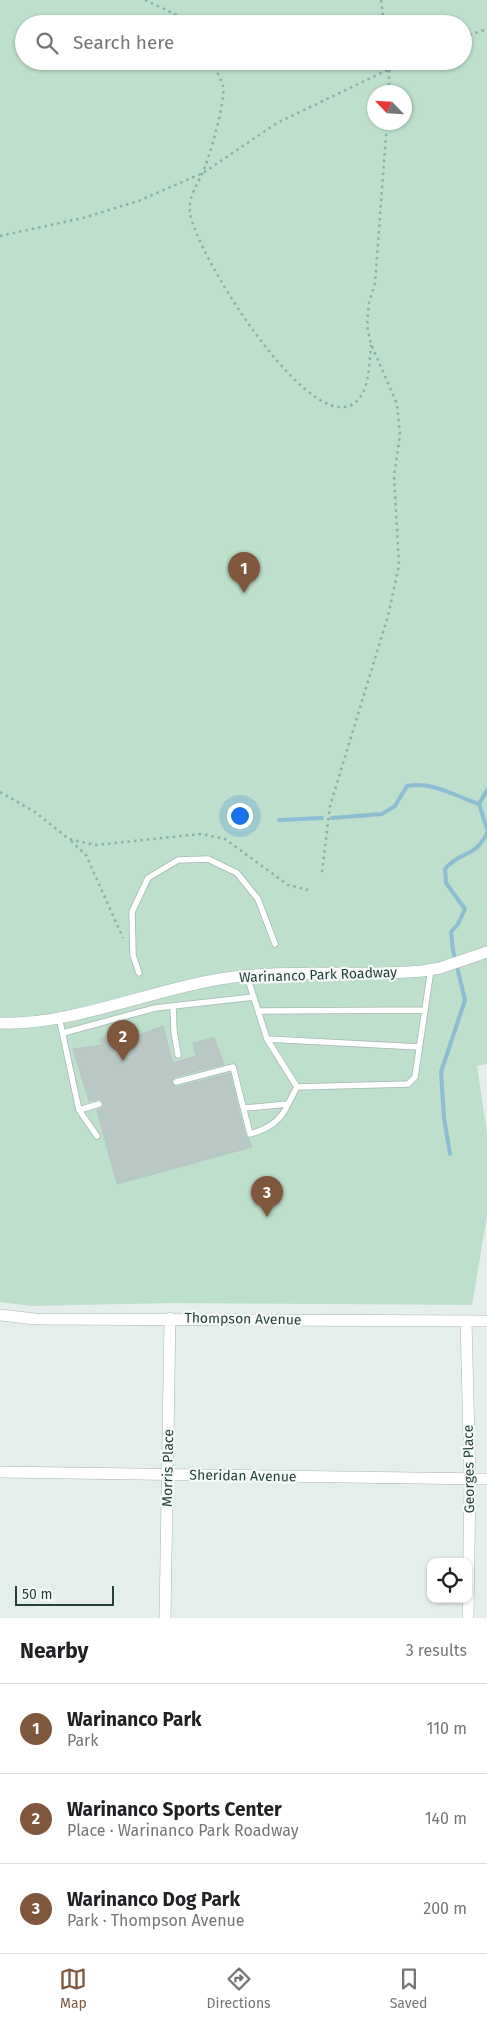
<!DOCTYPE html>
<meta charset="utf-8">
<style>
:root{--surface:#fff;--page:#f6f6f6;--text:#202124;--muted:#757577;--line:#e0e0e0;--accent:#7f573d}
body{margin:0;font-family:"Fira Sans",sans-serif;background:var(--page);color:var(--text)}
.controls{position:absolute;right:15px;bottom:15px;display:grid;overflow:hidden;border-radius:10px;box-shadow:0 1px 4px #0004}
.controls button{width:45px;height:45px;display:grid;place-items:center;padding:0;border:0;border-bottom:1px solid var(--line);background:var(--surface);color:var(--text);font:25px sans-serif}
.compass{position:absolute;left:367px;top:85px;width:45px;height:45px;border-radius:50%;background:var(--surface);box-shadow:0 1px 4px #0004;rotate:295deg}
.scale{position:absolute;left:15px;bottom:12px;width:99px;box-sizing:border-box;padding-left:5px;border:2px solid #23403c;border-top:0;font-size:14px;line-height:18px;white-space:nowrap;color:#23403c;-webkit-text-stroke:4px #f5faf8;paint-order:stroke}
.you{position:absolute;left:239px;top:815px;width:18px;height:18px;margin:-12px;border:4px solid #fff;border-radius:50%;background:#1a73e8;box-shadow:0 0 0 8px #1a73e833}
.badge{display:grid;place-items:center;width:32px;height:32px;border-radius:50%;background:var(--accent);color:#fff;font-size:16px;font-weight:700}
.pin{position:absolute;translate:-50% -41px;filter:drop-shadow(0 1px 2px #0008)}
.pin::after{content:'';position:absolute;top:26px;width:18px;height:15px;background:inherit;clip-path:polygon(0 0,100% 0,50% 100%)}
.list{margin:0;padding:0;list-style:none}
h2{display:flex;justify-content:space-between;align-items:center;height:65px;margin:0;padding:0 20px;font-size:21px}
h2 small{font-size:16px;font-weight:400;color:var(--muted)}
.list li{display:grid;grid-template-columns:32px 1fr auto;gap:15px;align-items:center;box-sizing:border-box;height:90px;padding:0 20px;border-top:1px solid var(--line)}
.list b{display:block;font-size:19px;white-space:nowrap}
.list p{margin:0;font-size:16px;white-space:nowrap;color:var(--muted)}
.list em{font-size:16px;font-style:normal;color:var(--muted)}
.icon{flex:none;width:28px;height:28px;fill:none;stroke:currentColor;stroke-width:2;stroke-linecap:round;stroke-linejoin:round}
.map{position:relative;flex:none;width:487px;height:1618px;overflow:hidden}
.search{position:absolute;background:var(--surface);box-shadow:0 1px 4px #0004;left:15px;right:15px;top:15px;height:55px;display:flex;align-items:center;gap:12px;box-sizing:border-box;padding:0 18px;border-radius:28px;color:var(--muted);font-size:19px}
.sheet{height:335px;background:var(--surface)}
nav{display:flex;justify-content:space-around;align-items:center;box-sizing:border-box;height:70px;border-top:1px solid var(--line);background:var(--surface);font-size:14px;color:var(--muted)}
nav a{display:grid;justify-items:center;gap:2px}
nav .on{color:var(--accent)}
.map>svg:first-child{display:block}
</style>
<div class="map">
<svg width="487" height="1618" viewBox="0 0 487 1618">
<rect width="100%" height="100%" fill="#e4eeeb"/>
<path fill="#bddfcb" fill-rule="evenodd" d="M0,0H487V1064L477,1066L487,1133V1216L472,1305L170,1303L32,1306L0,1302ZM24,24H463V61H24ZM374,92H404V122H374Z"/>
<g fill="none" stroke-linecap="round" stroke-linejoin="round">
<path stroke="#8cbdd3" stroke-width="4" d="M487,790L479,804L487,829
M332,818L382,814L395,806L407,786C432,781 455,796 479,804
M279,820L322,818
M450,1154L444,1118L441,1072L465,1000L453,950L451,932L458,924L465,909L446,883L445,869C461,850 475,858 487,833"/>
</g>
<path fill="#b9c8c4" stroke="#b6c7c3" d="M163,1026L173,1063L196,1056L193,1043L214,1037L224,1064L175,1077L172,1084L177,1087L230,1073L245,1135L249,1139L252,1147L117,1184L97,1110L103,1107V1102L100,1099L89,1101L73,1049L102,1045L100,1038L127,1031L129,1038Z"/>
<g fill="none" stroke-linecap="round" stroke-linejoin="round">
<g stroke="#a6b6b3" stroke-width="7">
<path id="lane" d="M139,973L133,955L132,912L148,878L178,860L208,859L237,873L258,899L275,944
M247,976L267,1039L297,1087
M173,1006L174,1031L178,1055
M258,1011L425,1010
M59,1017L79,1110L97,1136
M63,1033L155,1008L254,997
M267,1039L419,1047
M176,1082L233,1067L250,1134C268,1129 281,1121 288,1104
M297,1087L408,1084L415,1077L431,969
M245,1108L288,1104L297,1087
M79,1110L99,1104"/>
</g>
<g stroke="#a6b6b3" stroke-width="12">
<path id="street" d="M0,1023C69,1026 151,990 220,979C287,968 355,977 422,971L440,968L487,952
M0,1315L35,1319L487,1321
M466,1321L470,1479L468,1618
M0,1472L487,1479
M165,1618L170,1318"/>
</g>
<path stroke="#84b2aa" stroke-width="2.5" stroke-dasharray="2.5 4" stroke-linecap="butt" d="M145,0L181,17L188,24
M381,0L384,24
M463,37L487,29
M212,61C215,69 221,78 223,86C226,100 209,160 202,174C196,187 188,198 190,213C197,255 301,423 349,406C370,398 369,365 371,345
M389,92V61
M0,236L83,218L138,201L203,173L277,123L406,61
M0,792L35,812L69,839L95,845L201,834L225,839L288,885L308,890
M71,841L86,855L123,938
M322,872L330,806L388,616L399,565L394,476L400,435L397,404L371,344L367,326L369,303L375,283L387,122"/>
<use href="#lane" stroke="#fff" stroke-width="5.5"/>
<use href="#street" stroke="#fff" stroke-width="11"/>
</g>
<g text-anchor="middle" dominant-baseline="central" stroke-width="4.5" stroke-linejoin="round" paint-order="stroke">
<g font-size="14" fill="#23403c" stroke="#f5faf8">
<text transform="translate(318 975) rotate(-2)">Warinanco Park Roadway</text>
<text transform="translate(243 1319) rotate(1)">Thompson Avenue</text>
<text transform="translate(168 1468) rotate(-89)">Morris Place</text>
<text transform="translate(469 1469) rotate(-91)">Georges Place</text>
<text transform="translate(243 1476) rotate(1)">Sheridan Avenue</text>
</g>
</g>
</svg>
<div class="controls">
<button><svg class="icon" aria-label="locate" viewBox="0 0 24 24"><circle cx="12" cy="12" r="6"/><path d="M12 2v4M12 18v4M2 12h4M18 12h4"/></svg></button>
</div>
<svg class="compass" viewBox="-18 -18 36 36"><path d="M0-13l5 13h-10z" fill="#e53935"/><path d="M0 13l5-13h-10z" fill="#757577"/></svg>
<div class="scale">50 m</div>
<div class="you"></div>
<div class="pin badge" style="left:244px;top:593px">1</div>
<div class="pin badge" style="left:123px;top:1061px">2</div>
<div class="pin badge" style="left:267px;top:1217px">3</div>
<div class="search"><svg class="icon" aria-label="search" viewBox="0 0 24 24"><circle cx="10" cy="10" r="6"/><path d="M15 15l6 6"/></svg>Search here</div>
</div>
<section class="sheet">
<h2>Nearby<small>3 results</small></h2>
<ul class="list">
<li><span class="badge">1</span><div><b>Warinanco Park</b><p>Park</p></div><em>110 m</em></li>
<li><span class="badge">2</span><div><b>Warinanco Sports Center</b><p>Place · Warinanco Park Roadway</p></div><em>140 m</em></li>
<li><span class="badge">3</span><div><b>Warinanco Dog Park</b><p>Park · Thompson Avenue</p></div><em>200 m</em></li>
</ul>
</section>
<nav>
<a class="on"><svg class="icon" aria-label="map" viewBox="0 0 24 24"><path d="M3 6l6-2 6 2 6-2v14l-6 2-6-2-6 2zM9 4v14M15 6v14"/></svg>Map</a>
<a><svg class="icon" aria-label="directions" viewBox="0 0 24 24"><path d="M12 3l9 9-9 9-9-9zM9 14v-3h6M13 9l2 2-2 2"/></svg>Directions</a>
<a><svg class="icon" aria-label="saved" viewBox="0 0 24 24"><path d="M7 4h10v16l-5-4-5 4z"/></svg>Saved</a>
</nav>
